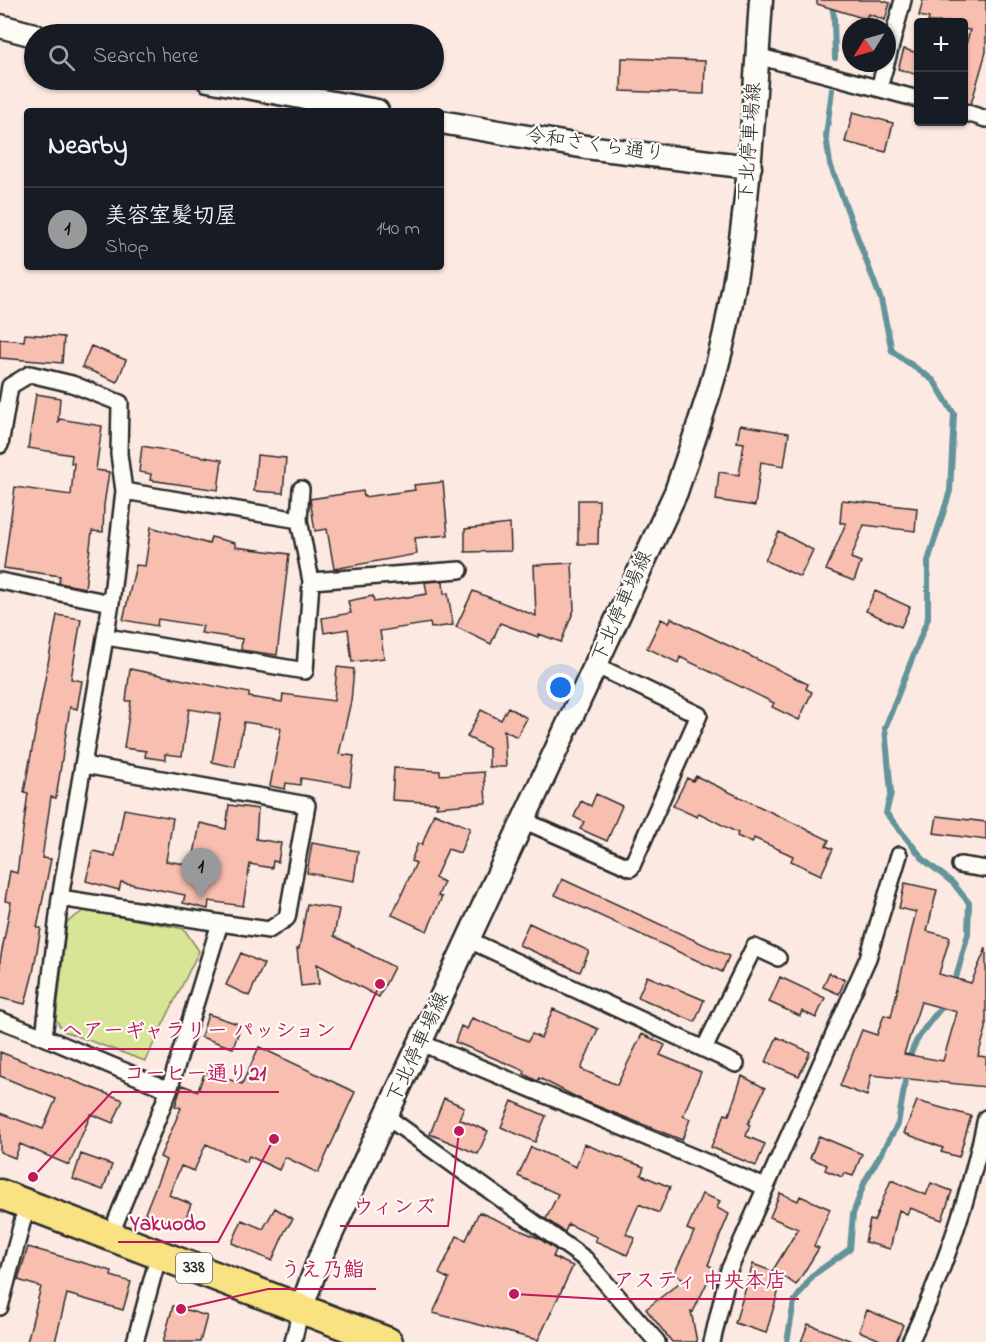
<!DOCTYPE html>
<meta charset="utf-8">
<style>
:root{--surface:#171b24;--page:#242831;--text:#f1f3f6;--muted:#9ea1a6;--line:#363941;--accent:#98999b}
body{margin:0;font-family:"Indie Flower","Klee One",sans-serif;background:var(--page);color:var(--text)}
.controls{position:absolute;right:18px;top:18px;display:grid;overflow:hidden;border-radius:6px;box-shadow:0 2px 4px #0004}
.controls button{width:54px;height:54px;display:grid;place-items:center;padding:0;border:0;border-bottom:2px solid var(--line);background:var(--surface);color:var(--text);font:30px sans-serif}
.compass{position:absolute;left:842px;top:18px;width:54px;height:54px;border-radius:50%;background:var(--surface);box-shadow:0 2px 4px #0004;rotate:233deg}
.you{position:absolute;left:561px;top:688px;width:21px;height:21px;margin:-15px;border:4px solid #fff;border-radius:50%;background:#1a73e8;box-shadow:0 0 0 9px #1a73e833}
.badge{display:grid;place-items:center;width:39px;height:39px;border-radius:50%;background:var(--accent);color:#111;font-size:20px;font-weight:700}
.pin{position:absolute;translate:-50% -50px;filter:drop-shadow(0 2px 3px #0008)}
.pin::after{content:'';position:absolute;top:32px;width:21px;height:18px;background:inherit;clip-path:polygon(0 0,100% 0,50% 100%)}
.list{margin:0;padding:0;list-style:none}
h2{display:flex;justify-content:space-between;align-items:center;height:78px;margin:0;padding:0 24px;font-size:26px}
h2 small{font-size:20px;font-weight:400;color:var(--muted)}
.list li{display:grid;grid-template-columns:39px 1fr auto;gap:18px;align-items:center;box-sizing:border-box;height:84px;padding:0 24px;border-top:2px solid var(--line)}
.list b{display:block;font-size:22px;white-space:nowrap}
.list p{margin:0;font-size:20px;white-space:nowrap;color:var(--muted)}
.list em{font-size:20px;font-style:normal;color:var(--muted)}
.icon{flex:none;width:33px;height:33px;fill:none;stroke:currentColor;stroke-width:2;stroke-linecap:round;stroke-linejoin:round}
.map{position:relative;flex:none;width:986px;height:1342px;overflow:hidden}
.search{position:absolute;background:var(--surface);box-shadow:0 2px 4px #0004;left:24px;top:24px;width:420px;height:66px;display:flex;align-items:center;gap:15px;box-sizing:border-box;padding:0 21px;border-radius:33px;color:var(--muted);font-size:22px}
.panel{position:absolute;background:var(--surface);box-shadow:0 2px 4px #0004;left:24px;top:108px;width:420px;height:162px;border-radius:6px}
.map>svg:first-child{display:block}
</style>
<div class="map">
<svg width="986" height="1342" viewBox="0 0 986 1342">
<rect width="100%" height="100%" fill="#fce9e2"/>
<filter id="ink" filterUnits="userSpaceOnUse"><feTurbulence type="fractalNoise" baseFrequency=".0167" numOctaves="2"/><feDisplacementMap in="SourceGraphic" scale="12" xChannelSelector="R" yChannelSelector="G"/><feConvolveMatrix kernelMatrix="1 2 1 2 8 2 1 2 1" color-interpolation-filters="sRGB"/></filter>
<g filter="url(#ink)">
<path fill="#d8e496" stroke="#828860" stroke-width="1.5" d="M85,910L184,929L199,951L145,1061L63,1031L56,1020L67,922Z"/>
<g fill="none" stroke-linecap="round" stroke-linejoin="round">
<path stroke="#63939b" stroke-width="6" d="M831,0L834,17L835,58
M832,90L826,136L830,164L881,300L892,351L934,381L954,414L950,491L928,561V618L885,728L891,793L886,813L924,860L953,883L969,903L968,934L954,985
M909,1061C913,1039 932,1019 946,1002
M787,1342L794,1302L813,1275L850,1249L853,1214L865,1181L898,1124L907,1071"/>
</g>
<path fill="#f8beb0" stroke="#2b2b2b" stroke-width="1.5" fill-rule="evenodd" d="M817,0H880L890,3L885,20L868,14L866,19L817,4Z
M923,0H986V52L971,104L963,102V55L970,30L963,29V22H928L929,18L919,16Z
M904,49L918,53V75L898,69Z
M622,58L705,61L704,94L621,91Z
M853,112L893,123L886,152L845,142Z
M25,334L64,337L62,363L0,358V339L24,341Z
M91,346L126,360L117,382L82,367Z
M36,394L60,398L58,423L60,419L102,426L96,470L109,472L104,505L103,532L92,531L85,588L59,583L60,576L4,568L15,487L71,495L74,463H71L72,455L28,448Z
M740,425L789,433L784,466L761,462L755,506L716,500L719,472L739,475L744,443L737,442Z
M142,446L222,460L218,490L150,480L151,474L139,472Z
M257,455L286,458L283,493L254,491Z
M443,482L448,535L415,538L417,554L334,569L327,529L315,531L310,499L363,491L364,497L415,490L414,485Z
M578,500H599L598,544H578Z
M842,500L917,508L915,531L864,525L851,558L861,562L854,581L826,570L846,523H840Z
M510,524L511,551L465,552V529Z
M151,527L209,544L211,537L235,543V547L289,554L277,655L241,650L242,639L201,633L203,626L158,619L157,626L123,620L136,565L145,566Z
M779,532L813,550L800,577L765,560Z
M572,563L574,610L561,642L539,634L538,637L500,623L491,644L456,627L473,591L536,616L534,565Z
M443,581L444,594L448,593L453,625L431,628L430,623L380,631L384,658L352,662L348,629L324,633L322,618L351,613L348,601L373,596L374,602L427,594L425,582Z
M875,591L910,607L901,627L866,611Z
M57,615L81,619L71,679L82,681L77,709L70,707L56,798L51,797L42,858L51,859L37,928H41L33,973L25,1004L0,998V961L11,902L5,901L10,871L17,873L28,793L24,792Z
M671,618L808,684L806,689L812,692L799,720L772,707L774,703L680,657L678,663L647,648L661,619L669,623Z
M337,667L354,669L351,701L339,754L354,756L350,786L301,778L300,785L286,783L285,789L270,786L281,728L244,722L235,767L212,762L221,714L189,709L182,756L165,754V760L145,757L146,751L124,748L131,701H126L130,669L249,693V697L282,702L283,694L334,701Z
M508,707L527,718L517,737L504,730L506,767H489V748L467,737L481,710L501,720Z
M394,768L440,771V775L484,772L486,803L436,807L438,803L392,800Z
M696,776L829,840L826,846L833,849L821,875L791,861L793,856L754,838L752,843L737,836L738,833L699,813L697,817L673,806L687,778L693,781Z
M596,794L622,806L607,841L580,829L584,822L574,817L581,801L591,806Z
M229,805L258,809L256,839L281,843L278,862L273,861L272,868L250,864L243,906L209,901L208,909L183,903L185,895L121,882L119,890L86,881L93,851L115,856L124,809L173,818L166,861L192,865L200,823L226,829Z
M434,813L470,828L460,853L448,849L435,878L444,882L438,896L442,897L427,931L392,915L416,863L411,861L418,843L422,845Z
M937,816L986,822V840L934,833Z
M312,843L358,851L354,881L307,873Z
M562,879L729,956L722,972L555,895Z
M905,883L937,890L927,931L950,937L939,974L971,983L986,948V1029L978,1056L986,1057V1087L871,1075L867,1096L840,1086L862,1030L877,1035L884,1015L891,1017L916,912L899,908ZM921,1002L957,1012L943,1061L904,1054Z
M307,904L339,909L334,936L394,967L379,997L317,964L319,984L301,986L297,949H299Z
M529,923L589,951L580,972L519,945Z
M241,953L264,964L249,996L226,985Z
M829,973L845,980L839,994L823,987Z
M647,976L704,1000L695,1022L638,997Z
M780,977L825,998L816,1018L802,1011L800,1016L769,1002Z
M553,1009L598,1029L581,1069L617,1085L642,1034L665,1045L660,1055L701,1072L683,1116L690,1119L682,1140L582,1100L539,1078L537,1081L524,1074L525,1071L455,1042L461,1026L467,1029L472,1018L528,1041L532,1034L541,1038Z
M208,1014L241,1025L233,1048L201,1037Z
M777,1037L810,1052L799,1076L766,1062Z
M259,1047L355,1092L318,1173L285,1157L279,1170L249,1156L246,1162L206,1144L194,1171L181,1166L169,1195L191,1204L182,1228L145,1213L166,1160L160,1157L181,1108L175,1106L182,1085L198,1091L205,1071L242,1084Z
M0,1052L123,1100L113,1123L91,1114L69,1165L20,1144L15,1158L0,1152V1113L43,1129L56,1099L0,1076Z
M742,1076L765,1088L748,1124L750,1125L746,1136L765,1144L756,1166L711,1147L725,1114L729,1115Z
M444,1098L464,1107L459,1119L488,1131L478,1154L430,1134Z
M512,1101L546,1116L535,1142L501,1127Z
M917,1101L971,1116L959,1157L941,1152L943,1148L904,1133Z
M819,1136L862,1154L853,1176L844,1173L842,1177L825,1170L827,1165L810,1158Z
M584,1144L644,1167L641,1175L670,1187L659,1213L639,1204L626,1234L635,1238L627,1255L595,1241L597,1237L568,1224L565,1232L546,1219L558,1194L518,1176L531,1147L576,1167Z
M81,1154L112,1165L103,1190L73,1179Z
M891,1180L926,1195L931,1183L952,1191L942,1220L910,1208L907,1214L899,1210L890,1249L865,1242L870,1220L874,1221Z
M780,1193L798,1201L800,1196L830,1209L814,1246L819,1248L796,1285L783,1276L766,1333L735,1323L753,1264L779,1274L773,1270L798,1229L770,1217Z
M702,1194L720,1201L717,1208L729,1214L708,1265L714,1268L693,1312L691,1311L697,1342H672L646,1309L684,1279L674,1274L694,1232L687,1229Z
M275,1208L293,1219L285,1231L272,1261L232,1243L242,1220L263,1229Z
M479,1212L538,1238L556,1250L553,1257L573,1266L538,1340L433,1313L449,1279L439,1274L457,1236L466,1240Z
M28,1247L112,1271L111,1276L131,1282L123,1310L67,1294L55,1342H27L41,1287L18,1280Z
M173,1306L207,1316L200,1342H163Z
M867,1310L903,1325L896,1342H885L859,1331Z
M808,1324L852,1341L851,1342H801Z"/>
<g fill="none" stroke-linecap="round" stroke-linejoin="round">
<g stroke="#2b2b2b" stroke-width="20">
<path id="street" d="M757,56L918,99
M887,60L903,0
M879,88L886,63
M964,112L986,119
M0,445L10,386L30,374L72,384L120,403L119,454L124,491L111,603L0,581
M124,491L299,520
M311,581L460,570
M107,637L305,671L311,581L299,520L301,489
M84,765L307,805L287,918L269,930L220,923L169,1090L110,1236
M525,821L631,868L699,715L597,666
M960,865L986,869
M60,898L220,923
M469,940L736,1064
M0,1020L44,1037L60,898L111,603
M44,1037L169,1090
M421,1043L765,1187
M704,1049L754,947L778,958
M387,1117L585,1259L657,1342
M0,1307L27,1204
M135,1342L159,1254
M293,1342L301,1309
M712,1342L729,1270L868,958L899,855
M910,1342C944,1271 970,1195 986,1118"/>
</g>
<g stroke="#2b2b2b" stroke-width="27">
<path id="secondary" d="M0,26L34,35
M208,80L377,111
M441,122L586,147L750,167
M301,1309L319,1260L676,492C695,435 717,377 728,318C749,213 754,107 761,0"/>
</g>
<g stroke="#2b2b2b" stroke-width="33">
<path id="highway" d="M0,1194L388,1342"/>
</g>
<use href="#street" stroke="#fdfcf7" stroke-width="15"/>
<use href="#secondary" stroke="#fdfcf7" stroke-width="22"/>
<use href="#highway" stroke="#f8e281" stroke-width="28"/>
</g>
</g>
<g text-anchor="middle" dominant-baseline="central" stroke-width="4.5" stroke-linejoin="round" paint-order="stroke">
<rect fill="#fdfcf7" stroke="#6a6a68" stroke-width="1.5" x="176" y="1253" width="36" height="30" rx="4.5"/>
<g font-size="18" font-weight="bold" fill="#2b2b2b">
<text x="194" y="1268">338</text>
</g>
<g font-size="20" fill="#2b2b2b" stroke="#fdfcf7">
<text transform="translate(751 142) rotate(-86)">下北停車場線</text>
<text transform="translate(595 146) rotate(8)">令和さくら通り</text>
<text transform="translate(623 607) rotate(-66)">下北停車場線</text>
<text transform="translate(419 1048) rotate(-65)">下北停車場線</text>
</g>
</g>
<path fill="none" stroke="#c2185b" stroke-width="2" d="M380 984L350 1049H48M33 1177L112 1092H279M459 1131L448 1226H340M274 1139L218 1242H118M181 1309L268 1289H376M514 1294L601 1299H799"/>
<g fill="#c2185b" stroke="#fdfcf7" stroke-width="2">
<circle cx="380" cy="984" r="6"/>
<circle cx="33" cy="1177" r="6"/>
<circle cx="459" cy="1131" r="6"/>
<circle cx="274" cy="1139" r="6"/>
<circle cx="181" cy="1309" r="6"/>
<circle cx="514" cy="1294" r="6"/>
</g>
<g font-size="21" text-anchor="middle" font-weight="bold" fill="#c2185b" stroke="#fdfcf7" stroke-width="4.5" stroke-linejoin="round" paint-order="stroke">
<text x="199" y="1037">ヘアーギャラリー パッション</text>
<text x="195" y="1080">コーヒー通り21</text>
<text x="394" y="1213">ウィンズ</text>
<text x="168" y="1230">Yakuodo</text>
<text x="322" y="1276">うえ乃鮨</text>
<text x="700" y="1287">アスティ 中央本店</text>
</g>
</svg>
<div class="controls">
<button>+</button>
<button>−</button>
</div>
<svg class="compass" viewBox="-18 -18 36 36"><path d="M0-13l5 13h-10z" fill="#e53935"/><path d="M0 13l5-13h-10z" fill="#9ea1a6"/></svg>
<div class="you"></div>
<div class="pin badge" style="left:201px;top:898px">1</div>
<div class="search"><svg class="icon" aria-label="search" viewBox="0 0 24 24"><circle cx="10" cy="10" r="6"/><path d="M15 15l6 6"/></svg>Search here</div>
<section class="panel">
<h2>Nearby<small></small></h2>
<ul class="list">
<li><span class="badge">1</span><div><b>美容室髪切屋</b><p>Shop</p></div><em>140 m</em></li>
</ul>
</section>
</div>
